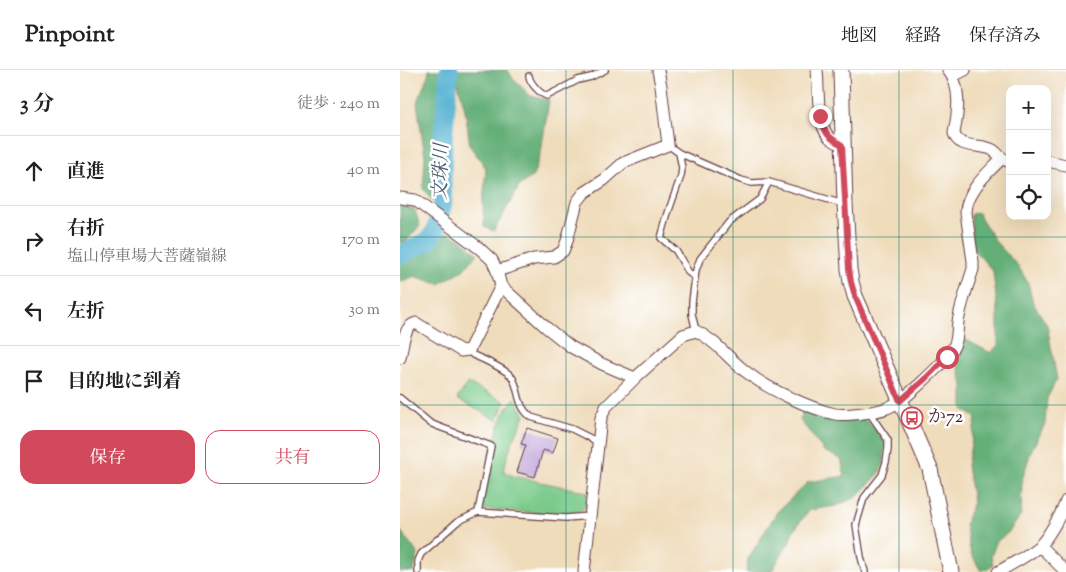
<!DOCTYPE html>
<html lang="ja">
<meta charset="utf-8">
<style>
:root{--surface:#fff;--page:#f2f2f2;--text:#222;--muted:#767676;--line:#e0e0e0;--accent:#d1495b}
body{margin:0;font-family:"Sorts Mill Goudy","Noto Serif JP",serif;background:var(--page);color:var(--text)}
.controls{position:absolute;right:15px;top:15px;display:grid;overflow:hidden;border-radius:10px;box-shadow:0 5px 20px #0002}
.controls button{width:45px;height:45px;display:grid;place-items:center;padding:0;border:0;border-bottom:1px solid var(--line);background:var(--surface);color:var(--text);font:25px sans-serif}
.stop{position:absolute;width:15px;height:15px;margin:-11px;border:4px solid #d1495b;border-radius:50%;background:#fff}
.stop.end{background:#d1495b;border-color:#fff;box-shadow:0 1px 5px #0008}
.list{margin:0;padding:0;list-style:none}
h2{display:flex;justify-content:space-between;align-items:center;height:65px;margin:0;padding:0 20px;font-size:21px}
h2 small{font-size:16px;font-weight:400;color:var(--muted)}
.list li{display:grid;grid-template-columns:32px 1fr auto;gap:15px;align-items:center;box-sizing:border-box;height:70px;padding:0 20px;border-top:1px solid var(--line)}
.list b{display:block;font-size:19px;white-space:nowrap}
.list p{margin:0;font-size:16px;white-space:nowrap;color:var(--muted)}
.list em{font-size:16px;font-style:normal;color:var(--muted)}
.actions{display:flex;gap:10px;padding:15px 20px}
.actions a{flex:1;padding:11px 0;border:1px solid var(--accent);border-radius:15px;text-align:center;font-size:18px;color:var(--accent)}
.actions .main{background:var(--accent);color:#fff}
.icon{flex:none;width:28px;height:28px;fill:none;stroke:currentColor;stroke-width:2;stroke-linecap:round;stroke-linejoin:round}
.map{position:relative;flex:none;width:666px;height:502px;overflow:hidden}
header{display:flex;align-items:center;gap:30px;box-sizing:border-box;height:70px;padding:0 25px;background:var(--surface);border-bottom:1px solid var(--line)}
header strong{font-size:24px}
nav{display:flex;gap:28px;margin-inline-start:auto;font-size:18px}
main{display:flex}
aside{flex:1;background:var(--surface)}
.map>svg:first-child{display:block}
</style>
<header>
<strong>Pinpoint</strong>
<nav><a>地図</a><a>経路</a><a>保存済み</a></nav>
</header>
<main>
<aside>
<h2>3 分<small>徒歩 · 240 m</small></h2>
<ul class="list">
<li><svg class="icon" aria-label="ahead" viewBox="0 0 24 24"><path d="M12 20V5M6 11l6-6 6 6"/></svg><div><b>直進</b></div><em>40 m</em></li>
<li><svg class="icon" aria-label="right" viewBox="0 0 24 24"><path d="M7 20v-9h11M14 6l5 5-5 5"/></svg><div><b>右折</b><p>塩山停車場大菩薩嶺線</p></div><em>170 m</em></li>
<li><svg class="icon" aria-label="left" viewBox="0 0 24 24"><path d="M17 20v-9H6M10 6l-5 5 5 5"/></svg><div><b>左折</b></div><em>30 m</em></li>
<li><svg class="icon" aria-label="arrive" viewBox="0 0 24 24"><path d="M6 21V4h12l-3 4 3 4H6"/></svg><div><b>目的地に到着</b></div></li>
</ul>
<div class="actions"><a class="main">保存</a><a>共有</a></div>
</aside>
<div class="map">
<svg width="666" height="502" viewBox="0 0 666 502">
<rect width="100%" height="100%" fill="#fff"/>
<filter id="ink" filterUnits="userSpaceOnUse"><feTurbulence type="fractalNoise" baseFrequency=".02" numOctaves="2"/><feDisplacementMap in="SourceGraphic" scale="10" xChannelSelector="R" yChannelSelector="G"/><feConvolveMatrix kernelMatrix="1 2 1 2 8 2 1 2 1" color-interpolation-filters="sRGB"/></filter>
<filter id="wash" filterUnits="userSpaceOnUse"><feTurbulence type="fractalNoise" baseFrequency=".0096" numOctaves="4" result="noise"/><feDisplacementMap in="SourceGraphic" scale="20" xChannelSelector="R" yChannelSelector="G"/><feGaussianBlur stdDeviation="1.12" result="paint"/><feColorMatrix in="noise" values="0 0 0 0 0 0 0 0 0 0 0 0 0 0 0 0 0 1.4 0 .05"/><feComposite in="paint" operator="in"/></filter>
<g filter="url(#wash)">
<rect width="100%" height="100%" fill="#efdcbb"/>
<path fill="#7acb8b" stroke="#62755b" d="M68,313L105,332L97,350L57,329Z
M115,328L125,345L111,375L103,401L113,406L187,422L186,437L170,445L81,439C87,408 93,350 115,328Z"/>
<path fill="#63af77" stroke="#566751" d="M29,0H108L113,9L131,26L149,30L141,82L133,106L120,115L94,161L84,157L83,134L86,98L70,76L65,39L58,13L42,20L38,66V127L32,130L23,119L25,87L17,33L28,5Z
M0,135L15,140L20,156L5,172L0,173Z
M578,143L595,171L618,196L628,213L633,233L647,255L657,309L647,328L645,354L631,381L622,410L621,445L609,462L597,471L591,486L593,496L581,501L571,484L565,454L573,432L567,396L576,348L563,339V315L557,292L560,267L591,283L598,275V245L593,201L572,178L571,144Z
M47,163L62,170L78,184L63,200L39,214L14,206L0,213V192L17,185Z
M404,339L441,352L462,348L473,356L485,373L484,392L479,404L457,427L436,436L409,440L392,463L389,473L371,502H346L348,489L377,442L408,412L445,406L441,389L424,381L400,350Z
M0,460L18,484L15,495L14,502H0Z"/>
<g fill="none" stroke-linecap="round" stroke-linejoin="round">
<path stroke="#52b1d1" stroke-width="19" d="M0,185L28,171L35,161L43,133L42,113L43,71L49,0"/>
</g>
<g id="blocks">
<path fill="#bca1d8" d="M127,358L158,368L153,383L143,380L135,407L117,402L126,375L121,374Z"/>
</g>
</g>
<g filter="url(#ink)">
<use href="#blocks" fill-opacity="0" stroke="#633b41" stroke-width="1"/>
<g fill="none" stroke-linecap="round" stroke-linejoin="round">
<g stroke="#633b41" stroke-width="8">
<path id="lane" d="M129,6C130,13 140,24 147,26L178,10L191,7L205,0
M268,75L279,83L341,110L352,113L369,112L443,134
M279,83L282,98L281,106L269,140L261,168L276,181L289,203L295,207
M296,261L292,244V232L296,200L300,189L329,152L360,129L369,112
M69,280L73,285C83,289 107,300 112,307C120,319 116,336 131,347L172,359L198,372
M0,328L30,353L37,356L91,376L78,442
M18,502V491L21,484L57,452L78,442L166,448L190,446
M465,502L461,487L456,455L464,428L482,405L486,392L488,379V370L468,341"/>
</g>
<g stroke="#633b41" stroke-width="13">
<path id="street" d="M417,0C419,18 416,53 429,67C432,70 438,73 442,75
M548,0C562,17 558,43 554,63C558,80 581,73 593,80C601,86 599,88 610,92
M553,6L565,0
M647,91L666,95
M0,128L15,130L79,178L92,190L97,201L101,216L147,258L171,277L202,294L235,308
M97,201L134,189L154,187L163,181L167,171L177,132L184,123L204,110L223,93L268,75L261,16L258,0
M0,288C3,276 3,256 16,253L61,281L69,280L101,216
M640,476L666,502
M184,502L201,348L206,337L235,308L283,265L296,261C317,271 330,291 349,304C368,319 411,339 435,344C445,346 478,342 487,338C500,333 511,322 521,313C533,302 546,290 554,276C559,267 556,257 559,247C562,231 568,215 573,199V191L566,143C566,121 587,104 601,89
M598,502C611,494 626,487 638,477C647,470 662,443 666,431"/>
</g>
<g stroke="#633b41" stroke-width="17">
<path id="secondary" d="M441,0L445,134L449,199L451,212L455,226L530,399L551,502"/>
</g>
<use href="#lane" stroke="#fff" stroke-width="5.5"/>
<use href="#street" stroke="#fff" stroke-width="11"/>
<use href="#secondary" stroke="#fff" stroke-width="15"/>
</g>
</g>
<g fill="none" stroke-linecap="round" stroke-linejoin="round" filter="url(#ink)">
<path stroke="#d1495b" stroke-width="6" d="M420,46C426,64 426,66 442,75L449,199L451,212L455,226L500,331L525,309L547,287"/>
</g>
<path fill="none" stroke="#0f766e" stroke-width="1" stroke-opacity="0.55" d="M166,0V502M333,0V502M499,0V502M0,167H666M0,335H666"/>
<defs>
<g id="bus-ring" transform="scale(1.125)"><circle r="9.5" fill="#fff" stroke="#d1495b" stroke-width="1.5"/><path d="M-5-6H5V4H4V6H2V4H-2V6H-4V4H-5ZM-3.5-4V0h7V-4ZM-3.5 1.2v1.5H-2V1.2ZM2 1.2v1.5H3.5V1.2Z" fill="#d1495b"/></g>
</defs>
<g fill-rule="evenodd">
<use href="#bus-ring" x="512" y="348"/>
</g>
<g text-anchor="middle" dominant-baseline="central" stroke-width="5" stroke-linejoin="round" paint-order="stroke">
<g font-size="18" fill="#4a1f2b" stroke="#fff" text-anchor="start">
<text x="528" y="348">か72</text>
</g>
<g font-size="19" font-style="italic" fill="#4d596d" stroke="#fff">
<text transform="translate(42 102) rotate(-88)">文珠川</text>
</g>
</g>
</svg>
<div class="controls">
<button>+</button>
<button>−</button>
<button><svg class="icon" aria-label="locate" viewBox="0 0 24 24"><circle cx="12" cy="12" r="6"/><path d="M12 2v4M12 18v4M2 12h4M18 12h4"/></svg></button>
</div>
<div class="stop" style="left:547px;top:287px"></div>
<div class="stop end" style="left:420px;top:46px"></div>
</div>
</main>
